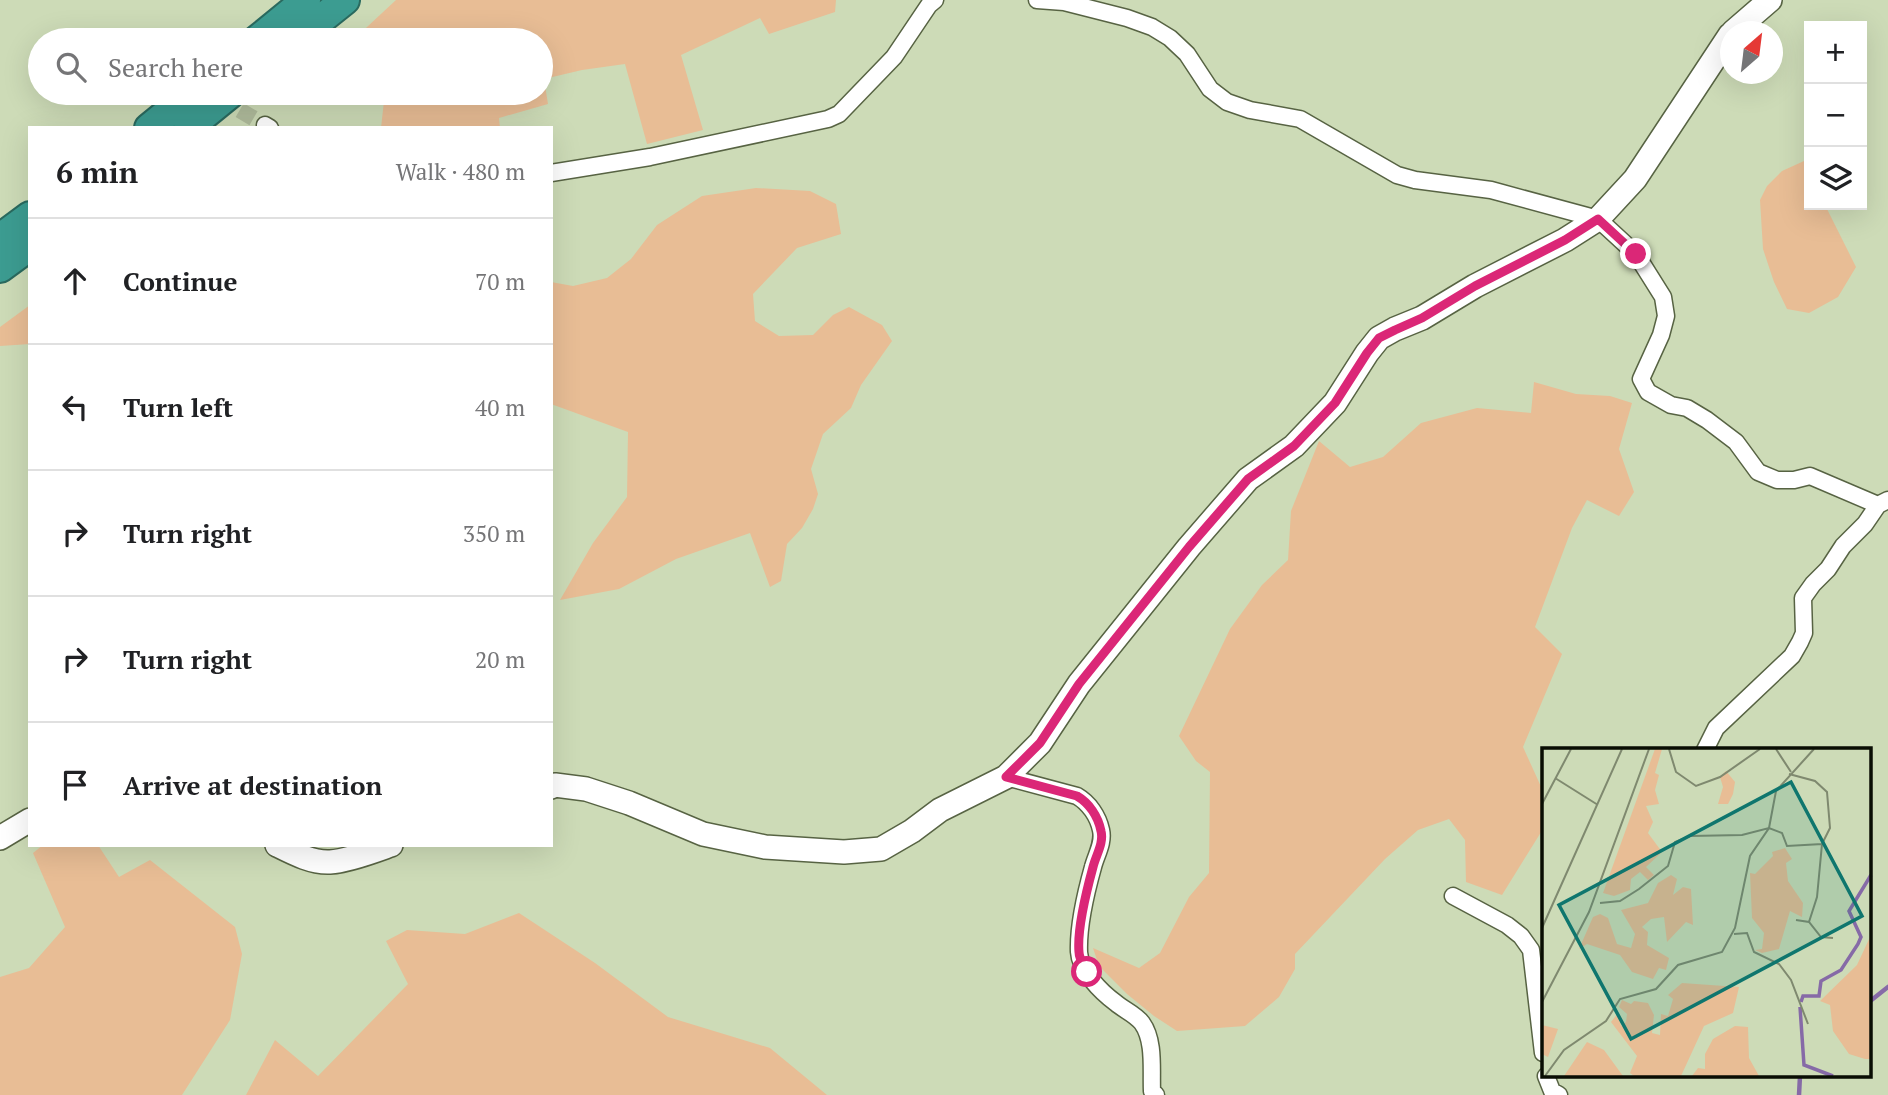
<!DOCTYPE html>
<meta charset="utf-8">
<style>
:root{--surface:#fff;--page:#f2f2f2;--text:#202124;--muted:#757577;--line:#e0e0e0}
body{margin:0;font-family:"PT Serif",serif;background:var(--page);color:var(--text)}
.controls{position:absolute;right:21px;top:21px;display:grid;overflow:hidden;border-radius:0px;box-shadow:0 7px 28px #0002}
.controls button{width:63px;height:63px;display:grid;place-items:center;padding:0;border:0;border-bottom:2px solid var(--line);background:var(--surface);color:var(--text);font:35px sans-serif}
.compass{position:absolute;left:1720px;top:21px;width:63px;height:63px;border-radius:50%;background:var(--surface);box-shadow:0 7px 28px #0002;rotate:28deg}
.stop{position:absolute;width:21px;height:21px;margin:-16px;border:5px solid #db2777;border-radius:50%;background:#fff}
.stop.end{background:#db2777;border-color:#fff;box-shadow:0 2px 7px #0008}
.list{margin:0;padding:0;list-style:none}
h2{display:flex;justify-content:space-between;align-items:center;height:91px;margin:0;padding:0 28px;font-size:30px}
h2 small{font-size:23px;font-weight:400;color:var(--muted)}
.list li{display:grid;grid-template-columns:46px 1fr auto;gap:21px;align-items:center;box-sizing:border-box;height:126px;padding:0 28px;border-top:2px solid var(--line)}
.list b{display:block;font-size:26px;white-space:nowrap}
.list em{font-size:23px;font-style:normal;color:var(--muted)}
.icon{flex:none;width:38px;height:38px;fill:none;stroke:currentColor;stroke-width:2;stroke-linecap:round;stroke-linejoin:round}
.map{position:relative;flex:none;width:1888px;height:1095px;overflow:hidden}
.search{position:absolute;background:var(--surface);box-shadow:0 7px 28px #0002;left:28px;top:28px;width:525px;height:77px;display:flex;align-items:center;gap:18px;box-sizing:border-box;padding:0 24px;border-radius:38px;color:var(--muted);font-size:26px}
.panel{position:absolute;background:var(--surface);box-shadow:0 7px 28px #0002;left:28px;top:126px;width:525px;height:721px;border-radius:0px}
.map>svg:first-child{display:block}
</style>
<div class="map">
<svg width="1888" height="1095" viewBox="0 0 1888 1095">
<rect width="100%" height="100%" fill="#cddbb7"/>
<path fill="#e8bd95" d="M396,0H836L835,12L769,34L760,18L681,55L703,130L647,144L625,64L582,70L544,79L548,104L499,118L500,128H381L384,101L366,93H541V40H353Z
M1804,161L1809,171V205H1825L1856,267L1838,297L1809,313L1787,309L1774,282L1763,249L1760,200L1767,186L1782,171Z
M756,188L810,191L836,204L841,234L797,248L753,294L755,321L779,336L813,335L833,315L849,307L882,325L892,341L861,385L851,408L823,434L811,469L818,494L813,509L802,528L787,544L781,581L770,587L750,533L676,559L619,589L560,600L593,543L627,497L628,432L551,404V282L573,286L607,278L631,259L657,225L702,196Z
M30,305V344L0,346V327Z
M1534,382L1576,394L1610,396L1632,403L1619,449L1634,492L1619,516L1587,500L1572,528L1535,627L1562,654L1523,747L1543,791V829L1502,895L1466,882L1465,840L1449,819L1418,830L1385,859L1295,954V969L1279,997L1245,1026L1177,1031L1154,1016L1127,994L1099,966L1093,948L1139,968L1160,953L1189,897L1209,873L1210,772L1196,761L1179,736L1230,629L1262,585L1288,560L1291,511L1319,441L1350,467L1383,457L1421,423L1477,408L1531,413Z
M43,845H98L119,877L150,860L235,927L242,954L230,1020L182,1095H0V977L29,968L65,927L33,853Z
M519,913L595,963L668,1017L770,1048L827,1095H246L275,1040L318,1076L408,984L386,941L407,930L465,934Z"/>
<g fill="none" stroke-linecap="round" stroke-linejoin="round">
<path stroke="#866aa7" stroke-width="4.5" d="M1869,1002L1888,987
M1799,1095L1800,1076"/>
<path stroke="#b0bc9c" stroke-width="16" stroke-dasharray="16 8" stroke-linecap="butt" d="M219,98L265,125"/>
<g stroke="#576343" stroke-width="19">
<path id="street" d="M1037,0L1064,2L1127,18L1152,27L1170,38L1187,54L1210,89L1227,102L1250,110L1300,119L1397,175L1415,180L1491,190L1598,219L1636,254L1663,297L1666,316L1661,335L1641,379L1648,392L1671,405L1687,408L1707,420L1736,442L1758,472L1777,480H1794L1810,476L1878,505L1888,500
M265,125L270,128
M551,173L650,157L828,119L839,114L894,57L929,5L935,0
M1705,750L1716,728L1792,656L1800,642L1804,633L1803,598L1813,584L1828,569L1843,546L1865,524L1878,505
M1006,777L1077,796C1089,803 1098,816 1101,830C1104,843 1096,855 1093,867C1086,892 1078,926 1079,952C1080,971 1101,992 1116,1003C1124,1010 1135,1014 1142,1023C1155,1041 1151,1070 1152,1091L1156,1095
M1453,896L1507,925L1521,936L1531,950L1543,1053
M1546,1076L1552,1091L1559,1095"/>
</g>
<g stroke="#576343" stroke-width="26">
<path id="secondary" d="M1733,32L1770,0
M551,787L555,785L586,789L629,803L703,834L765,847L844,852L881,849L912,831L940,810L1006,777L1040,743L1079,684L1189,547L1248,479L1294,446L1335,403L1367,353L1379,338L1395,329L1422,318L1475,286L1565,240L1598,219L1635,179L1730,35
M0,838L30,820
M277,845C293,853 312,863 330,862C348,861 374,851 391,845"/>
</g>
<g stroke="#2a6a5f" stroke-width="32">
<path id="highway" d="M257,40L306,0
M295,40L345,0
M149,128L192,93
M188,128L231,93
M0,238L30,216
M0,268L30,246"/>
</g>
<use href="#street" stroke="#fff" stroke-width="16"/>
<use href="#secondary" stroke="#fff" stroke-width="23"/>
<use href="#highway" stroke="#3c9c91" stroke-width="28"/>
</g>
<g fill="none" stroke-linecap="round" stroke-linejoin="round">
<path stroke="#db2777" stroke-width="9" d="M1087,972C1084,966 1079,959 1079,952C1077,930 1087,889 1093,867C1096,855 1104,843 1101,831C1098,816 1089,803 1077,796L1006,777L1040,743L1079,684L1189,547L1248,479L1294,446L1335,403L1367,353L1379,338L1395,330L1422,318L1475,286L1565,240L1598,219L1636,254"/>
</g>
<g transform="translate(1542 748)">
<rect width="329" height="329" fill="#cddbb7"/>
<path d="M113,1H120L113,25L117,27L113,42L117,56L104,58L111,74L106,85L120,104L104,119L112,127L106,132L98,124L89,131L88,142L72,148L61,145ZM184,23L193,34L191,46L186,56H176L181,39L178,29ZM243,100L250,111L244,115L246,133L261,155L260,169L248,163L237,201L220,205L213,202L220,201L222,185L210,170L208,125L213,126L231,108L230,104ZM129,127L135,131L131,147L141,139L149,141L151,177L144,174L125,194L122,169L109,171L100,179L106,184L105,197L127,210L124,222L117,220L111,231L90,224L78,207L45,196L37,201L51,169L58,166L66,170L75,196L89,200L93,186L79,162L106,155L116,135ZM329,187V311H323L307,306L291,283L288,257L278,253L315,217ZM140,235L197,239L191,265L162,278L139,328H92L88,325L95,308L69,274L76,265L79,278L84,274L85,266L77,259L80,252L89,256L92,253L106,255L112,267L110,285L118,287L119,266L126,268L131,251L126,247ZM0,277L16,281L6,309L0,306ZM193,278L206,279L207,310L217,328H150L156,320L163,321V306L171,291ZM45,294L62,302L81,328H22Z" fill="#e8bd95"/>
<path fill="none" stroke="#866aa7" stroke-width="3.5" d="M259,254L261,248H277L279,233L299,222L316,196L319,189L307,163L329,127M258,259L262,317L291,328"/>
<path fill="none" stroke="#7f896f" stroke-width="2" d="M127,1L134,24L154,38L178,29L218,1M234,1L249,24M13,30L56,57M0,56L29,1M58,155L78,153L97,141L126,118L133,94L148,88L200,87L227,80L240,85L245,98L280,96L288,80L285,44L273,33L247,26M254,172L267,174L279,189L291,190M267,174L275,149L280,96M0,180L80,1M192,186L205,185L212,204L237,216L249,232L266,276M0,254L47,164L107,1M3,328L22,302L64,273L78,251L114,241L136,217L180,204L193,180L208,108L227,80L234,43L272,1"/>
<path fill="#0f766e" fill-opacity="0.15" stroke="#0f766e" stroke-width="3.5" d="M249,34L320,168L89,291L17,157Z"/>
<rect width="329" height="329" fill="none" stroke="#090d03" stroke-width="3.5"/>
</g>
</svg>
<div class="controls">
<button>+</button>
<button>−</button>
<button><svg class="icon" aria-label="layers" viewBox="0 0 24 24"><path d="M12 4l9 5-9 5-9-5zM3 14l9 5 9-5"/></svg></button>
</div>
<svg class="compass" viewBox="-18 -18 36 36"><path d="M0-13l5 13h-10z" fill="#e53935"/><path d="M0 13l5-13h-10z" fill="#757577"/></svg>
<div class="stop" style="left:1087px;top:972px"></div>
<div class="stop end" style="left:1636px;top:254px"></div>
<div class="search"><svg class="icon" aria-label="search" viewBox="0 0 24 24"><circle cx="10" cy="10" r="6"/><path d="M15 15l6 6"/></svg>Search here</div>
<section class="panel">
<h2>6 min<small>Walk · 480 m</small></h2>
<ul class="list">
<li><svg class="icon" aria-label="ahead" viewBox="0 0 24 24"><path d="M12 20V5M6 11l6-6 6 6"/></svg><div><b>Continue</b></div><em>70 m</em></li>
<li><svg class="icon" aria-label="left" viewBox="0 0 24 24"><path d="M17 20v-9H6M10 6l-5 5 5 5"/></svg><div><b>Turn left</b></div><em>40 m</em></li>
<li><svg class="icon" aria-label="right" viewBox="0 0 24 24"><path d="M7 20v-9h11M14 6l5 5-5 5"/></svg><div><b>Turn right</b></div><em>350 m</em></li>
<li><svg class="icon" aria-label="right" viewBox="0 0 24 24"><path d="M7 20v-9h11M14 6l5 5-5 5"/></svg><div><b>Turn right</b></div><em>20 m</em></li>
<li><svg class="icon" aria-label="arrive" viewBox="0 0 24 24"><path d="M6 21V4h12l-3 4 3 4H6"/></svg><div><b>Arrive at destination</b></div></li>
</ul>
</section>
</div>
